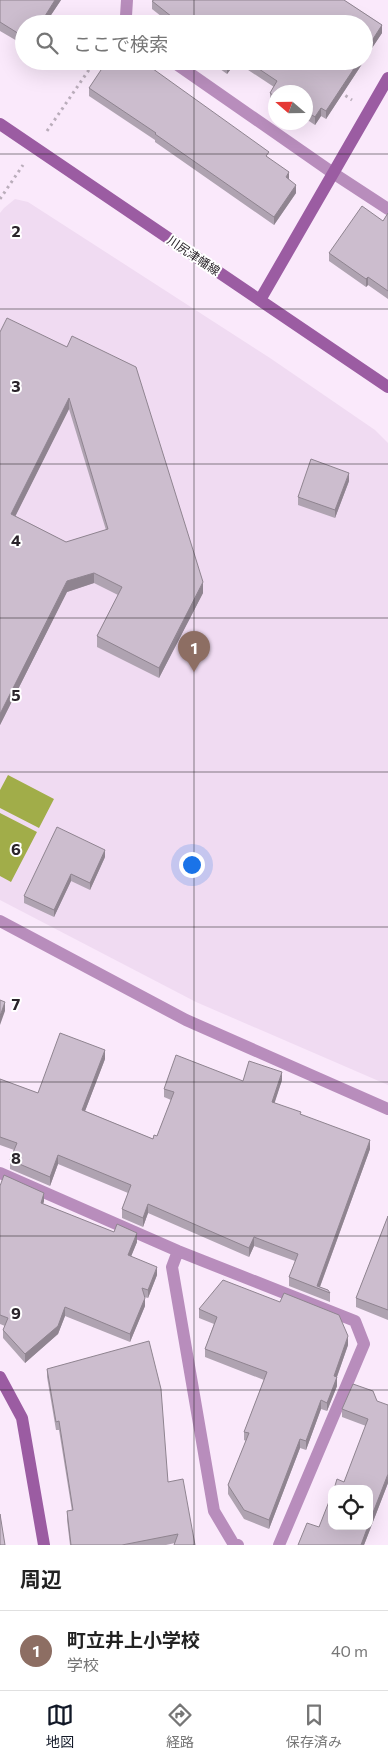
<!DOCTYPE html>
<html lang="ja">
<meta charset="utf-8">
<style>
:root{--surface:#fff;--page:#f2f2f2;--text:#222;--muted:#767676;--line:#e0e0e0;--accent:#111827}
body{margin:0;font-family:Commissioner,"Noto Sans JP",sans-serif;background:var(--page);color:var(--text)}
.controls{position:absolute;right:15px;bottom:15px;display:grid;overflow:hidden;border-radius:10px;box-shadow:0 5px 20px #0002}
.controls button{width:45px;height:45px;display:grid;place-items:center;padding:0;border:0;border-bottom:1px solid var(--line);background:var(--surface);color:var(--text);font:25px sans-serif}
.compass{position:absolute;left:268px;top:85px;width:45px;height:45px;border-radius:50%;background:var(--surface);box-shadow:0 5px 20px #0002;rotate:290deg}
.you{position:absolute;left:191px;top:864px;width:18px;height:18px;margin:-12px;border:4px solid #fff;border-radius:50%;background:#1a73e8;box-shadow:0 0 0 8px #1a73e833}
.badge{display:grid;place-items:center;width:32px;height:32px;border-radius:50%;background:var(--accent);color:#fff;font-size:16px;font-weight:700}
.pin{position:absolute;translate:-50% -41px;filter:drop-shadow(0 1px 2px #0008)}
.pin::after{content:'';position:absolute;top:26px;width:18px;height:15px;background:inherit;clip-path:polygon(0 0,100% 0,50% 100%)}
.list{margin:0;padding:0;list-style:none}
h2{display:flex;justify-content:space-between;align-items:center;height:65px;margin:0;padding:0 20px;font-size:21px}
h2 small{font-size:16px;font-weight:400;color:var(--muted)}
.list li{display:grid;grid-template-columns:32px 1fr auto;gap:15px;align-items:center;box-sizing:border-box;height:80px;padding:0 20px;border-top:1px solid var(--line)}
.list b{display:block;font-size:19px;white-space:nowrap}
.list p{margin:0;font-size:16px;white-space:nowrap;color:var(--muted)}
.list em{font-size:16px;font-style:normal;color:var(--muted)}
.icon{flex:none;width:28px;height:28px;fill:none;stroke:currentColor;stroke-width:2;stroke-linecap:round;stroke-linejoin:round}
.map{position:relative;flex:none;width:388px;height:1545px;overflow:hidden}
.search{position:absolute;background:var(--surface);box-shadow:0 5px 20px #0002;left:15px;right:15px;top:15px;height:55px;display:flex;align-items:center;gap:12px;box-sizing:border-box;padding:0 18px;border-radius:28px;color:var(--muted);font-size:19px}
.sheet{height:145px;background:var(--surface)}
nav{display:flex;justify-content:space-around;align-items:center;box-sizing:border-box;height:70px;border-top:1px solid var(--line);background:var(--surface);font-size:14px;color:var(--muted)}
nav a{display:grid;justify-items:center;gap:2px}
nav .on{color:var(--accent)}
.map>svg:first-child{display:block}
</style>
<div class="map">
<svg width="388" height="1545" viewBox="0 0 388 1545">
<rect width="100%" height="100%" fill="#fae9fb"/>
<path fill="#f0dbf2" d="M15,199L28,202L270,358L375,430L388,443V1085L196,1002L0,900V213L4,208Z"/>
<path fill="#a1ad49" d="M8,775L54,799L39,828L0,808V790Z
M0,813L37,832L11,882L0,876Z"/>
<g fill="none" stroke-linecap="round" stroke-linejoin="round">
<path stroke="#baadbb" stroke-width="3" stroke-dasharray="2.5 4" stroke-linecap="butt" d="M340,92L352,100
M47,131L95,61
M0,199L23,165"/>
<path stroke="#b88dbc" stroke-width="12" d="M127,0L126,16L128,24
M172,61L333,173L388,209
M0,921L186,1020L388,1109
M0,1173L178,1251L355,1321L364,1344L279,1545
M178,1251L172,1267L214,1511L233,1543L238,1545"/>
<path stroke="#9b5ca2" stroke-width="12" d="M0,124L388,387
M260,300L388,78
M0,1377L22,1418L44,1545"/>
</g>
<path fill="#afa3b1" fill-rule="evenodd" d="M0,0H61L45,24H24V45L0,31Z
M154,0H344L382,25V33L364,60V24H171L152,9V1Z
M144,61V63L269,158L289,180L296,193L274,225L155,142V140L89,96V88Z
M209,61H364L326,119L321,116L315,125L306,119V92H276V104L270,100V93L274,87L236,62L227,74Z
M388,213V299L368,285L366,287L329,261V253L383,221Z
M0,332L67,347L203,593L159,678L97,647V636L118,595L94,583L67,592L0,725ZM69,409L106,530L66,542L15,516Z
M349,481L335,518L298,505V497Z
M105,857L90,890L71,881L54,917L24,903V896Z
M105,1059L85,1111L153,1139L157,1136L171,1100L164,1097V1089L243,1081L282,1080L274,1103L301,1115L370,1149L320,1287L330,1293V1302L289,1286V1277L295,1261L254,1246L249,1257L148,1213L143,1227L122,1218V1209L128,1193L58,1164L50,1186L10,1169V1160L14,1150L0,1145V1079L38,1093Z
M0,1186L44,1201L43,1204L137,1242L131,1256L157,1275L148,1298L144,1297L145,1306L130,1342L65,1316L58,1334L25,1363L3,1338V1330L5,1326L0,1324Z
M388,1216V1320L356,1307V1298Z
M199,1309L348,1345L337,1377V1386L327,1411L321,1409L306,1450L300,1448L269,1529L244,1519L228,1494V1485L246,1441L244,1440V1432L264,1380L205,1357V1349L214,1324L199,1318Z
M47,1369L168,1482L195,1545L175,1543L166,1545H70L67,1520V1511H72L59,1430H56L47,1377Z
M373,1391L388,1483L364,1545H298L319,1527L344,1482L366,1426L342,1417V1409Z"/>
<path fill="#8f8490" d="M55,0H61L45,24H40Z
M382,25V33L364,60V53Z
M231,61H236V62L227,74V67Z
M359,61H364L326,119V111Z
M321,108V116L315,125V117Z
M289,172V180L286,177Z
M296,185V193L274,225V217Z
M368,277V285L366,287V279Z
M69,398V409L11,525V514Z
M349,473V481L335,518V510Z
M94,573V583L67,592L0,725V714L67,581Z
M203,582V593L159,678V668Z
M105,850V857L90,890V883Z
M71,874V881L54,917V910Z
M5,1002V1011L0,1025V1016Z
M105,1050V1059L82,1119V1110Z
M282,1072V1080L272,1111V1102Z
M370,1140V1149L319,1289L317,1286Z
M58,1155V1164L50,1186V1177Z
M44,1193V1201L41,1211V1203Z
M148,1204V1213L143,1227V1218Z
M137,1233V1242L128,1264V1255Z
M254,1237V1246L249,1257V1248Z
M157,1267V1275L148,1298V1290Z
M145,1298V1306L130,1342V1334Z
M65,1307V1316L58,1334L25,1363V1354Z
M348,1336V1345L334,1385V1376Z
M337,1377V1386L327,1411V1403Z
M321,1400V1409L306,1450V1441Z
M300,1439V1448L269,1529V1520Z
M388,1474V1483L364,1545H361L368,1526H369V1523Z"/>
<path fill="#ccbdce" stroke="#8f8490" fill-rule="evenodd" d="M0,0H55L40,24H24V37L0,22Z
M154,0H344L382,25L364,53V24H181L152,1Z
M107,61H142L269,152L266,156L289,172L286,177L296,185L274,217L155,134L156,133L89,88Z
M220,61H231L227,67Z
M247,61H359L326,111L321,108L315,117L306,111V92H276V97L270,93L277,81Z
M362,206L383,221L388,213V291L368,277L366,279L329,253Z
M7,318L67,347L72,336L136,367L203,582L159,668L97,636L122,587L94,573L67,581L0,714V332ZM69,398L108,529L66,542L11,514Z
M311,459L349,473L335,510L298,497Z
M57,827L105,850L90,883L71,874L54,910L24,896Z
M0,1000L5,1002L0,1016Z
M60,1033L105,1050L82,1110L153,1139L154,1135L157,1136L174,1092L164,1089L176,1055L243,1081L249,1061L282,1072L272,1102L301,1112L300,1114L370,1140L317,1286L328,1290L330,1293L289,1277L298,1254L254,1237L249,1248L148,1204L143,1218L122,1209L131,1185L58,1155L50,1177L10,1160L17,1143L0,1137V1079L38,1093Z
M4,1175L44,1193L41,1203L114,1232L117,1224L137,1233L128,1255L157,1267L148,1290L142,1288L145,1298L130,1334L65,1307L58,1326L25,1354L3,1330L8,1318L0,1315V1186Z
M388,1216V1310L356,1298Z
M223,1280L280,1302L284,1293L339,1315L348,1336L334,1376L337,1377L327,1403L321,1400L306,1441L300,1439L269,1520L244,1510L228,1485L249,1433L244,1432L267,1372L205,1349L217,1317L199,1309Z
M149,1341L161,1389L168,1482L183,1479L195,1545H174L178,1534L122,1545H71L67,1511L73,1510L59,1421L56,1422L47,1369Z
M353,1384L373,1391L377,1401L388,1405V1474L369,1523V1489H334L337,1479L344,1482L368,1419L342,1409Z
M332,1494V1526H368L361,1545H298L307,1523L319,1527Z
M0,1514L5,1545H0Z"/>
<path fill="none" stroke="#2a242a" stroke-width="1" stroke-opacity="0.55" d="M194,0V24M194,61V1545M0,154H388M0,309H388M0,464H388M0,618H388M0,772H388M0,927H388M0,1082H388M0,1236H388M0,1390H388"/>
<g text-anchor="middle" dominant-baseline="central" stroke-width="4" stroke-linejoin="round" paint-order="stroke">
<g font-size="12" fill="#2a242a" stroke="#fff">
<text transform="translate(194 255) rotate(34)">川尻津幡線</text>
</g>
</g>
<g font-size="16" text-anchor="middle" font-weight="bold" fill="#2a242a" stroke="#fff" stroke-width="4" stroke-linejoin="round" paint-order="stroke">
<text x="16" y="237">2</text>
<text x="16" y="392">3</text>
<text x="16" y="546">4</text>
<text x="16" y="701">5</text>
<text x="16" y="855">6</text>
<text x="16" y="1010">7</text>
<text x="16" y="1164">8</text>
<text x="16" y="1319">9</text>
</g>
</svg>
<div class="controls">
<button><svg class="icon" aria-label="locate" viewBox="0 0 24 24"><circle cx="12" cy="12" r="6"/><path d="M12 2v4M12 18v4M2 12h4M18 12h4"/></svg></button>
</div>
<svg class="compass" viewBox="-18 -18 36 36"><path d="M0-13l5 13h-10z" fill="#e53935"/><path d="M0 13l5-13h-10z" fill="#767676"/></svg>
<div class="you"></div>
<div class="pin badge" style="left:194px;top:672px;background:#8d6e63">1</div>
<div class="search"><svg class="icon" aria-label="search" viewBox="0 0 24 24"><circle cx="10" cy="10" r="6"/><path d="M15 15l6 6"/></svg>ここで検索</div>
</div>
<section class="sheet">
<h2>周辺<small></small></h2>
<ul class="list">
<li><span class="badge" style="background:#8d6e63">1</span><div><b>町立井上小学校</b><p>学校</p></div><em>40 m</em></li>
</ul>
</section>
<nav>
<a class="on"><svg class="icon" aria-label="map" viewBox="0 0 24 24"><path d="M3 6l6-2 6 2 6-2v14l-6 2-6-2-6 2zM9 4v14M15 6v14"/></svg>地図</a>
<a><svg class="icon" aria-label="directions" viewBox="0 0 24 24"><path d="M12 3l9 9-9 9-9-9zM9 14v-3h6M13 9l2 2-2 2"/></svg>経路</a>
<a><svg class="icon" aria-label="saved" viewBox="0 0 24 24"><path d="M7 4h10v16l-5-4-5 4z"/></svg>保存済み</a>
</nav>
